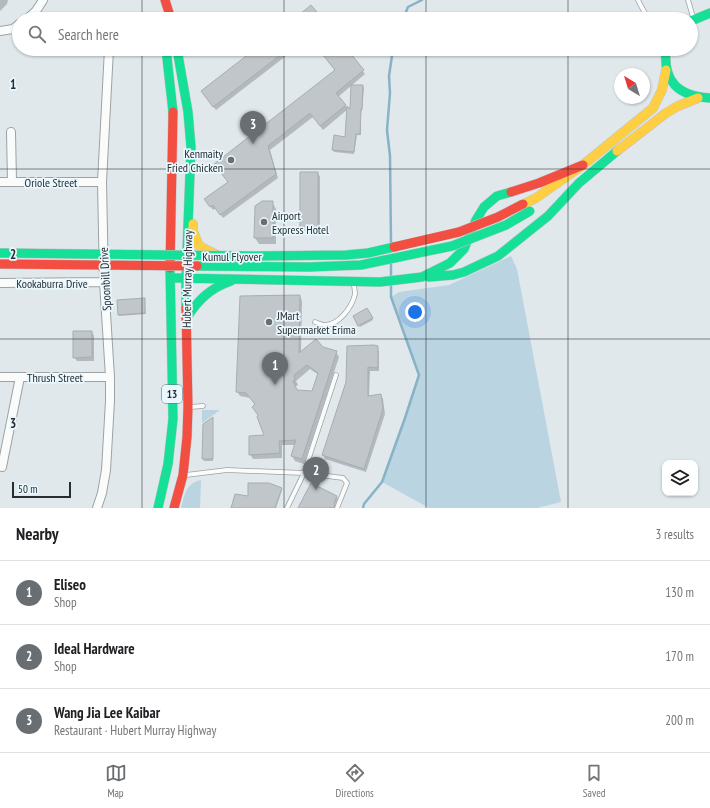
<!DOCTYPE html>
<meta charset="utf-8">
<style>
:root{--surface:#fff;--page:#f2f2f2;--text:#202124;--muted:#757577;--line:#e0e0e0;--accent:#686e71}
body{margin:0;font-family:"PT Sans Narrow",sans-serif;background:var(--page);color:var(--text)}
.controls{position:absolute;right:12px;bottom:12px;display:grid;overflow:hidden;border-radius:8px;box-shadow:0 1px 3px #0004}
.controls button{width:36px;height:36px;display:grid;place-items:center;padding:0;border:0;border-bottom:1px solid var(--line);background:var(--surface);color:var(--text);font:20px sans-serif}
.compass{position:absolute;left:614px;top:68px;width:36px;height:36px;border-radius:50%;background:var(--surface);box-shadow:0 1px 3px #0004;rotate:322deg}
.scale{position:absolute;left:12px;bottom:10px;width:59px;box-sizing:border-box;padding-left:4px;border:2px solid #282d2f;border-top:0;font-size:11px;line-height:14px;white-space:nowrap;color:#282d2f;-webkit-text-stroke:3px #e9f7fe;paint-order:stroke}
.you{position:absolute;left:415px;top:312px;width:14px;height:14px;margin:-10px;border:3px solid #fff;border-radius:50%;background:#1a73e8;box-shadow:0 0 0 6px #1a73e833}
.badge{display:grid;place-items:center;width:26px;height:26px;border-radius:50%;background:var(--accent);color:#fff;font-size:13px;font-weight:700}
.pin{position:absolute;translate:-50% -33px;filter:drop-shadow(0 1px 2px #0008)}
.pin::after{content:'';position:absolute;top:21px;width:14px;height:12px;background:inherit;clip-path:polygon(0 0,100% 0,50% 100%)}
.list{margin:0;padding:0;list-style:none}
h2{display:flex;justify-content:space-between;align-items:center;height:52px;margin:0;padding:0 16px;font-size:17px}
h2 small{font-size:13px;font-weight:400;color:var(--muted)}
.list li{display:grid;grid-template-columns:26px 1fr auto;gap:12px;align-items:center;box-sizing:border-box;height:64px;padding:0 16px;border-top:1px solid var(--line)}
.list b{display:block;font-size:15px;white-space:nowrap}
.list p{margin:0;font-size:13px;white-space:nowrap;color:var(--muted)}
.list em{font-size:13px;font-style:normal;color:var(--muted)}
.icon{flex:none;width:22px;height:22px;fill:none;stroke:currentColor;stroke-width:2;stroke-linecap:round;stroke-linejoin:round}
.map{position:relative;flex:none;width:710px;height:508px;overflow:hidden}
.search{position:absolute;background:var(--surface);box-shadow:0 1px 3px #0004;left:12px;right:12px;top:12px;height:44px;display:flex;align-items:center;gap:10px;box-sizing:border-box;padding:0 14px;border-radius:22px;color:var(--muted);font-size:15px}
.sheet{height:244px;background:var(--surface)}
nav{display:flex;justify-content:space-around;align-items:center;box-sizing:border-box;height:56px;border-top:1px solid var(--line);background:var(--surface);font-size:11px;color:var(--muted)}
nav a{display:grid;justify-items:center;gap:2px}
nav .on{color:var(--accent)}
.map>svg:first-child{display:block}
</style>
<div class="map">
<svg width="710" height="508" viewBox="0 0 710 508">
<rect width="100%" height="100%" fill="#e0e8ec"/>
<path fill="#bad4e2" d="M511,256L517,269L561,502L537,508H429L382,482L405,418L419,375L391,297L399,292L449,285Z
M202,410H220L202,423Z
M201,480L200,508H181C185,494 185,484 201,480Z"/>
<path fill="#0003" fill-rule="evenodd" d="M0,0H8L7,4L0,11Z
M256,49H295L216,110L204,95Z
M318,49H346L365,74L338,97L348,109L323,130L313,117L270,150L278,178L223,218L216,208L213,210L208,203L335,70Z
M363,86L364,88L362,111H361V135H357L354,154L334,152L333,150L346,138L351,112Z
M301,173H318L320,177V231H303L301,227Z
M272,202L276,209V244H259L255,238Z
M300,296L302,301L301,352L322,348L336,352L339,357L304,464L295,461L292,456L296,445H282V458L253,459L250,454L266,436L255,405L250,398L240,396L237,391ZM310,369L319,375L313,392L297,391L295,387L298,385L296,381Z
M144,299L146,314L119,316V314Z
M367,310L373,320L360,327L354,317Z
M92,332L94,336V361H77L74,357Z
M377,347L379,351V371H370L369,396L381,395L383,399L385,414L366,472L325,459L323,455L347,383Z
M213,419V461H204L203,459Z
M312,484L337,497L338,499L335,504V508H299Z
M281,488L282,490L276,508H232L249,497Z"/>
<g fill="none" stroke-linecap="round" stroke-linejoin="round">
<path stroke="#87b2c7" stroke-width="2.5" d="M403,19L408,7L422,0
M391,243L390,156L387,130L390,93L389,76L393,49
M391,264V275
M363,508L364,504L382,482L405,418L419,375L391,297V286"/>
</g>
<path fill="#c1c6ca" stroke="#a7adb0" fill-rule="evenodd" d="M311,5L323,19H294Z
M255,49H288L213,107L201,91Z
M318,49H347L364,70L336,93L346,105L320,126L310,113L268,146L276,174L220,215L213,205L210,207L204,199L228,182L214,164L335,70Z
M351,85H363L362,109H361L360,134H356L354,152L332,150L334,135L345,137L347,106L350,109Z
M300,172H318V227H300Z
M262,201H273V238H254L255,206Z
M300,295L299,353L316,339L323,347L337,351L302,459L291,456L296,440L279,441L280,453L249,455V436L264,435L257,417L258,415L252,407L255,404L246,393L236,392L240,296ZM307,365L318,373L312,391L297,390L293,381L295,379L294,375Z
M145,298V313L118,315L117,300Z
M367,308L373,318L358,326L353,316Z
M73,331H92V357L73,358Z
M374,345L378,346V368L368,367V396L381,394L383,409L364,469L322,455L346,382L347,346Z
M213,417V459H202L203,424Z
M248,483H269L282,488L275,508H231L235,494L248,496Z
M311,483L337,496L334,503H335L334,508H298Z"/>
<g fill="none" stroke-linecap="round" stroke-linejoin="round">
<g stroke="#9ca2a4" stroke-width="5.5">
<path id="lane" d="M638,0L648,19
M688,0L693,17
M315,322C318,323 322,325 325,325C339,325 352,307 355,294C355,291 354,287 354,284
M190,407L203,406
M186,475L227,470L304,473L343,478L347,483L337,508
M287,508L304,473L336,375"/>
</g>
<g stroke="#9ca2a4" stroke-width="10">
<path id="street" d="M27,19L36,11L43,0
M0,31L13,29L19,24
M11,132L12,182
M0,182H102
M0,283L104,282
M0,377H110
M2,467L20,377
M97,508L102,493L106,470L110,401V377L104,282L102,182L109,49"/>
</g>
<g stroke="#c1c5c6" stroke-width="10">
<path id="fast" d="M691,21L710,13
M166,49L173,112
M177,49L188,112L191,147L186,278V308
M666,49C663,82 678,96 710,98
M429,277L453,275L464,272L498,256L548,216L579,183L617,151
M176,278L380,282L422,277L450,263L464,249L476,220L484,207L497,196L511,192
M186,319C197,301 210,288 231,281
M158,508L168,464L173,419L170,268"/>
</g>
<g stroke="#c1c5c6" stroke-width="10">
<path id="slow" d="M617,151L666,113L678,106L698,98
M526,203L536,198L583,165L653,108L662,90L666,70
M193,224V231L199,246L221,257"/>
</g>
<g stroke="#c1c5c6" stroke-width="10">
<path id="jam" d="M165,0L171,19
M511,192L539,183L583,165
M170,268L173,112
M174,508L183,475L187,437L188,407L186,308"/>
</g>
<use href="#lane" stroke="#fafcfc" stroke-width="4"/>
<use href="#street" stroke="#fafcfc" stroke-width="8"/>
<use href="#fast" stroke="#16e098" stroke-width="9"/>
<use href="#slow" stroke="#ffcf43" stroke-width="9"/>
<use href="#jam" stroke="#f24e42" stroke-width="9"/>
<g stroke="#c1c5c6" stroke-width="10" stroke-linecap="butt">
<path id="fast-bridge" d="M0,253L254,256L346,255L368,253L394,247
M197,266L309,267L361,265L452,246L506,225L530,211"/>
</g>
<g stroke="#c1c5c6" stroke-width="10" stroke-linecap="butt">
<path id="jam-bridge" d="M394,247L459,232L498,217L523,204
M0,264L197,266"/>
</g>
<use href="#fast-bridge" stroke="#16e098" stroke-width="9"/>
<use href="#jam-bridge" stroke="#f24e42" stroke-width="9"/>
</g>
<path fill="none" stroke="#282d2f" stroke-width="1" stroke-opacity="0.55" d="M142,0V19M284,0V19M426,0V19M568,0V19M142,49V508M284,49V508M426,49V508M568,49V508M0,169H710M0,339H710"/>
<g fill="#686e71" stroke="#e9f7fe" stroke-width="1.5">
<circle cx="231" cy="160" r="4"/>
<circle cx="264" cy="222" r="4"/>
<circle cx="269" cy="322" r="4"/>
</g>
<g text-anchor="middle" dominant-baseline="central" stroke-width="3.5" stroke-linejoin="round" paint-order="stroke">
<rect fill="#e9f7fe" stroke="#626a6d" stroke-width="1" x="162" y="385" width="20" height="18" rx="3"/>
<g font-size="11" font-weight="bold" fill="#282d2f">
<text x="172" y="394">13</text>
</g>
<g font-size="12" fill="#282d2f" stroke="#e9f7fe" text-anchor="start">
<text x="223" y="153" text-anchor="end">Kenmaity<tspan x="223" dy="14">Fried Chicken</tspan></text>
<text x="272" y="215">Airport<tspan x="272" dy="14">Express Hotel</tspan></text>
<text x="277" y="315">JMart<tspan x="277" dy="14">Supermarket Erima</tspan></text>
</g>
<g font-size="12" fill="#282d2f" stroke="#e9f7fe">
<text x="51" y="182">Oriole Street</text>
<text x="232" y="256">Kumul Flyover</text>
<text transform="translate(105 279) rotate(-93)">Spoonbill Drive</text>
<text transform="translate(187 279) rotate(-89)">Hubert Murray Highway</text>
<text x="52" y="283">Kookaburra Drive</text>
<text x="55" y="377">Thrush Street</text>
</g>
</g>
<g font-size="13" text-anchor="middle" font-weight="bold" fill="#282d2f" stroke="#e9f7fe" stroke-width="3.5" stroke-linejoin="round" paint-order="stroke">
<text x="13" y="89">1</text>
<text x="13" y="259">2</text>
<text x="13" y="428">3</text>
</g>
</svg>
<div class="controls">
<button><svg class="icon" aria-label="layers" viewBox="0 0 24 24"><path d="M12 4l9 5-9 5-9-5zM3 14l9 5 9-5"/></svg></button>
</div>
<svg class="compass" viewBox="-18 -18 36 36"><path d="M0-13l5 13h-10z" fill="#e53935"/><path d="M0 13l5-13h-10z" fill="#757577"/></svg>
<div class="scale">50 m</div>
<div class="you"></div>
<div class="pin badge" style="left:275px;top:385px">1</div>
<div class="pin badge" style="left:316px;top:490px">2</div>
<div class="pin badge" style="left:253px;top:144px">3</div>
<div class="search"><svg class="icon" aria-label="search" viewBox="0 0 24 24"><circle cx="10" cy="10" r="6"/><path d="M15 15l6 6"/></svg>Search here</div>
</div>
<section class="sheet">
<h2>Nearby<small>3 results</small></h2>
<ul class="list">
<li><span class="badge">1</span><div><b>Eliseo</b><p>Shop</p></div><em>130 m</em></li>
<li><span class="badge">2</span><div><b>Ideal Hardware</b><p>Shop</p></div><em>170 m</em></li>
<li><span class="badge">3</span><div><b>Wang Jia Lee Kaibar</b><p>Restaurant · Hubert Murray Highway</p></div><em>200 m</em></li>
</ul>
</section>
<nav>
<a class="on"><svg class="icon" aria-label="map" viewBox="0 0 24 24"><path d="M3 6l6-2 6 2 6-2v14l-6 2-6-2-6 2zM9 4v14M15 6v14"/></svg>Map</a>
<a><svg class="icon" aria-label="directions" viewBox="0 0 24 24"><path d="M12 3l9 9-9 9-9-9zM9 14v-3h6M13 9l2 2-2 2"/></svg>Directions</a>
<a><svg class="icon" aria-label="saved" viewBox="0 0 24 24"><path d="M7 4h10v16l-5-4-5 4z"/></svg>Saved</a>
</nav>
